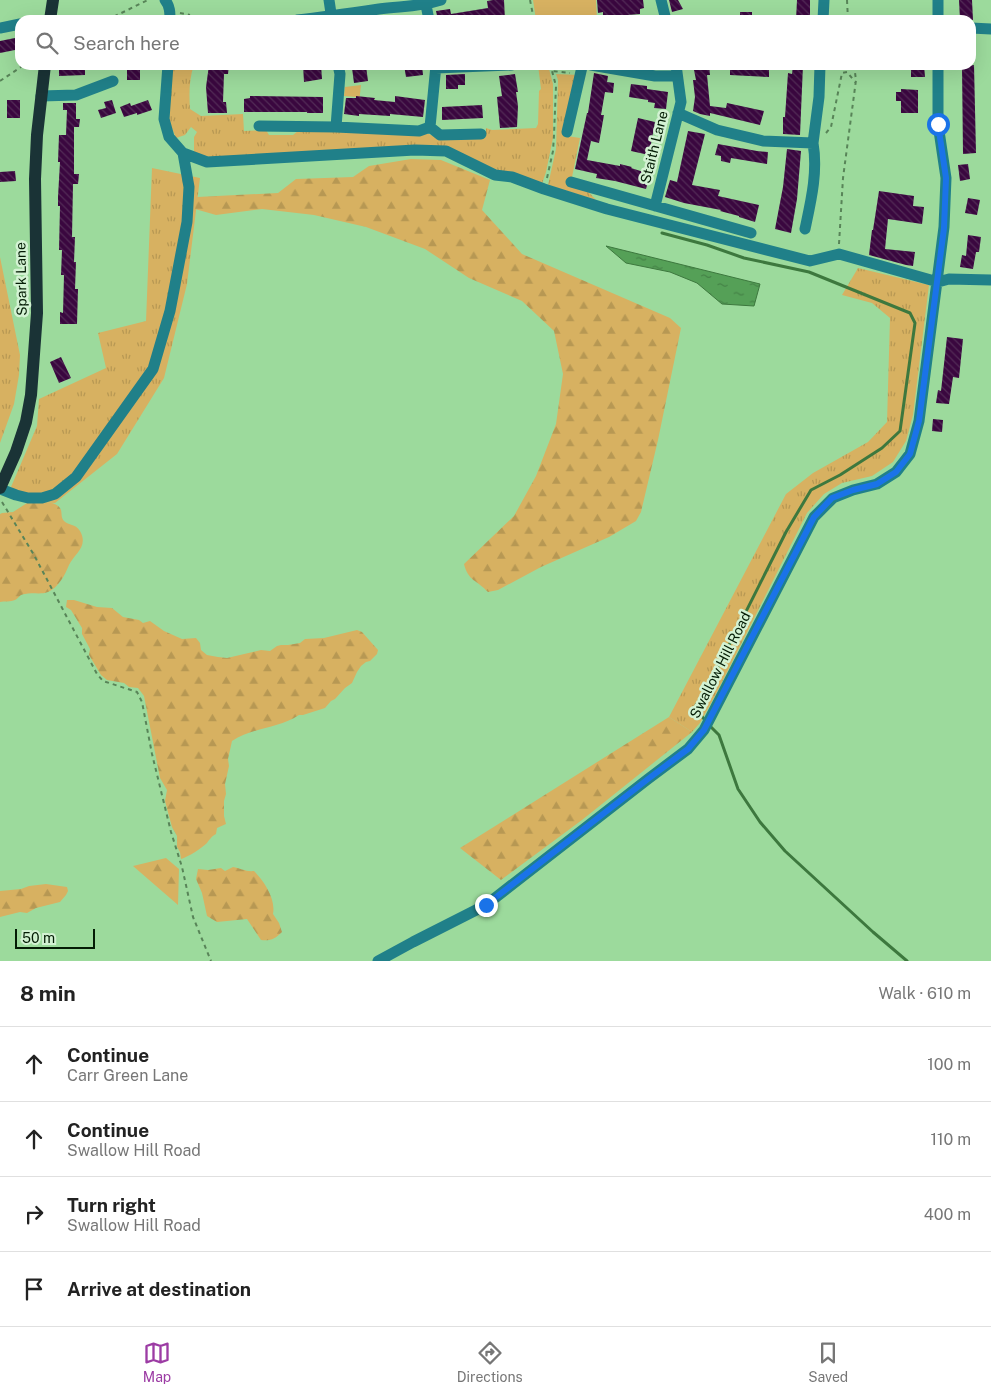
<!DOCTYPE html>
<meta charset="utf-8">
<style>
:root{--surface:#fff;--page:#f6f6f6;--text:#222;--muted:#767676;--line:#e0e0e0;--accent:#9c3ca4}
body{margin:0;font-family:"Public Sans",sans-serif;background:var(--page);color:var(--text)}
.scale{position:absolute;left:15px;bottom:12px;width:80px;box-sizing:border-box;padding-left:5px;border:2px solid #041c05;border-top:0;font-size:14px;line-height:18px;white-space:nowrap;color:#041c05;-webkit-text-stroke:4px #d3f2d3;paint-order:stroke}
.stop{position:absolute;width:15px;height:15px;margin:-11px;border:4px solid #1a73e8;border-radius:50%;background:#fff}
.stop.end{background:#1a73e8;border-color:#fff;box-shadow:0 1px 5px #0008}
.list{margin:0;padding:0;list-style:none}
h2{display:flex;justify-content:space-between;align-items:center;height:65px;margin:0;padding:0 20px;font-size:21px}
h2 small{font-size:16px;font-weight:400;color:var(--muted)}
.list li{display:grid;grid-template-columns:32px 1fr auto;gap:15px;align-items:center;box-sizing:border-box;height:75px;padding:0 20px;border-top:1px solid var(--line)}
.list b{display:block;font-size:19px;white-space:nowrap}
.list p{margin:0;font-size:16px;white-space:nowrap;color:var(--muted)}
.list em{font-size:16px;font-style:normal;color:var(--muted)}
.icon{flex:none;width:28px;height:28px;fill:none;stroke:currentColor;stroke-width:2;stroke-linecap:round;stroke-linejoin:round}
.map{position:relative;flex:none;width:991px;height:961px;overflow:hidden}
.search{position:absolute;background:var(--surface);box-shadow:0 5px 20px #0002;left:15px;right:15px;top:15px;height:55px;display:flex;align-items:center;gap:12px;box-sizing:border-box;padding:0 18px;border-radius:15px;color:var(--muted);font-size:19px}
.sheet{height:365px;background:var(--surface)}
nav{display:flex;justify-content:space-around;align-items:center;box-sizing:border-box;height:70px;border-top:1px solid var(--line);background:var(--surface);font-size:14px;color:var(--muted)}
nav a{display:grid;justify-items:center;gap:2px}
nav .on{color:var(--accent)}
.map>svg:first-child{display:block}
</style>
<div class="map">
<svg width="991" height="961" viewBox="0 0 991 961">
<defs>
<pattern id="grass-tufts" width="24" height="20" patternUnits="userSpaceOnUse" patternTransform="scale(1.25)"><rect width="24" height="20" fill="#d7b161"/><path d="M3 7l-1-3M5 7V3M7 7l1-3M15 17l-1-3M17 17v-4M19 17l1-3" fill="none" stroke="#b79853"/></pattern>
<pattern id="forest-firs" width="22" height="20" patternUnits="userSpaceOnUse" patternTransform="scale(1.25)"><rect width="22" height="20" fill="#d7b161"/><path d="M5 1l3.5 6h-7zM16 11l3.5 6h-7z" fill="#b79853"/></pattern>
<pattern id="water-ripples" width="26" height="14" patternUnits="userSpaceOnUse" patternTransform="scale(1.25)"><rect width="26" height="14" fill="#55a057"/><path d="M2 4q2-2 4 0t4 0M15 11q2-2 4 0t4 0" fill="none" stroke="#448246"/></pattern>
<pattern id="building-back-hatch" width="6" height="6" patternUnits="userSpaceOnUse" patternTransform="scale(1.25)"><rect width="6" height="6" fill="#3a073f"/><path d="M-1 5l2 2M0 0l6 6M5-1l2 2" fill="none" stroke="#522b56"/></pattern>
</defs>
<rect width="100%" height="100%" fill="#9cda9c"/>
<path fill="url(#grass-tufts)" d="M172,65H194C189,79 189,94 190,109L201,116L243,114L244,131L266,130L269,135H293L298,131L339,130L345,133H426L439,138L486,137V128L492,130L536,128L538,124L539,91L541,89L538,65H548L553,84V138L546,172L542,184L494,173L446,148L210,157L194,154V137L197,132L191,127L185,135L176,138L169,121Z
M556,74L579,75L567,136L580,138L571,182L585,188L596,200L548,185L556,149L558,80Z
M152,168L200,178L187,284L164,378L117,454L55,503L33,502L11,487L37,426L39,399L106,368L98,333L146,321Z
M0,257L20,355L19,375L14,404L0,443Z
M858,268L929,285L913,415L906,441L893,462L872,476L842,483L824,494L807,513L715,696L700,723L692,732L669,717L786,494L813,473L868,442L887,422L890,318L872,303L842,295Z"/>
<path fill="url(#forest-firs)" d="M411,159L441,160L490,180L482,210L522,254L670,318L681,328L658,440L641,512L636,521L609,537L541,567L498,590L488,592C477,580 468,581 464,564L514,516L536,476L556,424L563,374L554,331L522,301L469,278L425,249L366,227L314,215L262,209L216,215L195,209L197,197L278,193L296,179L353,177L369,166Z
M33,502C43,503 57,500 61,510C62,514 61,518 64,521C69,526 75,523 80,531C89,547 74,554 69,565C65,575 58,588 48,592C40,595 32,592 25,594C20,594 19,598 15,600C11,602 4,601 0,602V514L2,513L13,512L27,503Z
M67,600H74L97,607L112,608L123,617L139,620L143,623L150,621L164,631L182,639L196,638L200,643L201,650L207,655L218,657L227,658L261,650L270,651L277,646L281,645H288L300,643L305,639L324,638L357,630L362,632L378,650L377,654L370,661L366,662L361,666L357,672L352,683L345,688L335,699L331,701L325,708L303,715H299C278,729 253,727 232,741L228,759L229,766L225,784L226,794L224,801V816L226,824L217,828L216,834C211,837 210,839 207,843C202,848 188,857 181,859L180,852L177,847V836L172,827L165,801L167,790L160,778L144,696L138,688L129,687L124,683L107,680L101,675L89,655L90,649L82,634V628L71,610L66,607Z
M669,717L692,732L582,820L501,880L460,848Z
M166,858L179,869L178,905L133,866Z
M233,867C240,868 246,872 254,871C264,881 276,899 273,914L279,923L282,932C275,939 271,941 261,940L247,919L217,922L207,916L202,893L196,879L198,869L208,870L221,868L225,871Z
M46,884L67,887L68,891L66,895L60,902L36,908L27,913L20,912L0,917V891L21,889L29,886Z"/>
<path fill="#d7b161" d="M533,0H596L597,20H536Z
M361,85L359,103L356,102V97L344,96L345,87Z"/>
<path fill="url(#water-ripples)" stroke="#3d783e" d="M606,246L760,284L754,306L722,304L697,283L670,272L626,263Z"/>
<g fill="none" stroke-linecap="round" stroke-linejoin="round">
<path stroke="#3d783e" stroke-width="3" d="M662,233L707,245L744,258L809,272L910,313L915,323L900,431L882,448L840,475L811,490L786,532L707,689L696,705V710L705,720
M709,725L719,735L738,789L760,822L785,851L873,932L907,961"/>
</g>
<path fill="url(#building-back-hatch)" d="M493,0H504L505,20H438L436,11L450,9L451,14L488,8L487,1Z
M597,0H643L644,8L640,9V14L603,17V12L598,13Z
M669,0H678L683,9L672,12Z
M797,0H810V20H796Z
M959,0H972L973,20H960Z
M740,12H752V20H740Z
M20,37V49L0,53V41Z
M209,65H229L228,74H224L223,102H226L227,113H208L206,87Z
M303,65H321L322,79L304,82Z
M404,65H422L423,75L406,77Z
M693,65H709L710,75H707L710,106L726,108L727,103L764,111L760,125L710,113V116L700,114L693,111L695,97L693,80H696Z
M730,65H769V77L730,75Z
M793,65H803L800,135L783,134V117H785L788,73L792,74Z
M911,65H924L925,77H911Z
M974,65L976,153L963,154L962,66Z
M366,66L368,81L354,83L352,68Z
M59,67H85V75L59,76Z
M127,67H140V80H127Z
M594,73L608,76L607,82L614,83L613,93L605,92L601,115H604L599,143L591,141L587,160L620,166V164L632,167L631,168L650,174L646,189L615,181L596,178L597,174L575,169L587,113H588Z
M465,74V85H458V89H446V75Z
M515,74L518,92H516L518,106L517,127L500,128L497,97L502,96L499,76Z
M631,84L647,86V89L668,92L666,109L654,108L655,103L648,102V100L629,97Z
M901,89L918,90V113H901V101H896V92H901Z
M250,96L323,97V113H307V112H244V99L250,98Z
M356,96L375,98L374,100L395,102V96L425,100L423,117L390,114V116L359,114V116L344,114L346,98H356Z
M7,100H20V118H7Z
M112,100L116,113L101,118L98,110L106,108L104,102Z
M148,100L152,110L137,115V113L124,117L120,107L130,103L131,106Z
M63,103H76V119H80L79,127H74V174H79L78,184H73L72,237H75L74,262H76L75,289H78L77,324H60V312L63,313L64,275H61L62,250H59L60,206H58V197L60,162H58L59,135H66L67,110H63Z
M482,105L483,118L442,120V107Z
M638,118L655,122L649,155L631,151Z
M688,131L705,134L692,185L720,190L718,196L759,205L755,222L739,217V216L720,211L721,210L684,203L665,197L670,180L677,182Z
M718,144L757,151L768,152L767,164L731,158L730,163L721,161V156L715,155Z
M787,149L801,151L797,199L791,233L775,229L783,187Z
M968,164L970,179L960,181L958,165Z
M15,171L16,181L0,182V172Z
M879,191L914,196L913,206L924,207L922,224L888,219L885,249L915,252L913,266L906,265L869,255L872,230H873Z
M968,198L980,200L977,215L965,213Z
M968,235L981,237L979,252H976L973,269L960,267L962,255L966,256Z
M947,337L963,339L959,378L953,377L949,404L936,403L938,390L941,391Z
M61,357L71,378L59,383L50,362Z
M933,419L943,420L942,432L932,431Z"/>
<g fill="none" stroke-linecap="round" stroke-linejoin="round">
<path stroke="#588458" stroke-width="2" stroke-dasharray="4 4" stroke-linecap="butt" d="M530,0L534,20
M847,0L848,20
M180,13L190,15
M107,20L148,0
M550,65L552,71L570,73
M0,81L24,65
M826,133L831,127L842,73L847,72L856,83
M547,178L553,151L554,135L556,86L552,71
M839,244L843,178L856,80L854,65
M2,502L34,555L97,674L103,681L137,692L142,702L152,754L171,832L182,867L193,917L211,961"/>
<path stroke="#208089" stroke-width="11" d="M165,0C170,6 170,13 170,20
M329,0L332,20
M661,0L666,20
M938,0V20
M426,5L429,20
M297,20C325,17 352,13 379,9C401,6 419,7 441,0
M823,20L824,0
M0,28L20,24
M971,28L991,29
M168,65L164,119L169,137L183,153L207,162L415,150L446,151L495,175L512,177L544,189L607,209L810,261L839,254L938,282L949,279L991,280
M591,65L655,76H677
M436,68L512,65
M41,96L76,95L113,81
M678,113L717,130L763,141L813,143L819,97L820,65
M259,126L336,127L419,131L430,127L436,65
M336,127L340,74L338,65
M430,127L440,135L481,134
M567,132L582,67L585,65
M571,182L751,233
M655,206L681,102L676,65
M805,229C811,201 818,172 813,143
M0,489L16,495L28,498H42L55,494L76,477L153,369L170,311L187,222L189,187L183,153
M378,961L413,942L486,905L648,779L688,749L704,730L814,517L833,498L853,490L877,484L896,472L910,454L919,421L944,227L946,178L938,124V65"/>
<path stroke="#1a3336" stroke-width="12" d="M50,20L53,0
M0,488L16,452L26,422L31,395L37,313L35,179L37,135L45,65"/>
</g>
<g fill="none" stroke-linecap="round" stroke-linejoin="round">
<path stroke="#1a73e8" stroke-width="6" d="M486,905L648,779L688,749L704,730L814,517L832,498L853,490L877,484L896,472L910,454L919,421L944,228L946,178L938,124"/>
</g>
<g text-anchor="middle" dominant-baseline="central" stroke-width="5" stroke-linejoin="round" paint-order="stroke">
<g font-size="14" fill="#041c05" stroke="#d3f2d3">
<text transform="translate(654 147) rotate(-76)">Staith Lane</text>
<text transform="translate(21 279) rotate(-91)">Spark Lane</text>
<text transform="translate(720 665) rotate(-63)">Swallow Hill Road</text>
</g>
</g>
</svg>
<div class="scale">50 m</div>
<div class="stop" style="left:938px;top:124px"></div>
<div class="stop end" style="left:486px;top:905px"></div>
<div class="search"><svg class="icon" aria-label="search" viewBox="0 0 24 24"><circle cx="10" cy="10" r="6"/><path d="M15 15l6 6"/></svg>Search here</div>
</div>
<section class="sheet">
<h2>8 min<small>Walk · 610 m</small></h2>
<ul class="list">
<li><svg class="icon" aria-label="ahead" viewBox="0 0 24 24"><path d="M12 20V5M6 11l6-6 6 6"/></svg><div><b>Continue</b><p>Carr Green Lane</p></div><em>100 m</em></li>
<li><svg class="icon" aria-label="ahead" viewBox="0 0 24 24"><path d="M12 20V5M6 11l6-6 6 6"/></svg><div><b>Continue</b><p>Swallow Hill Road</p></div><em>110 m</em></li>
<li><svg class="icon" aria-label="right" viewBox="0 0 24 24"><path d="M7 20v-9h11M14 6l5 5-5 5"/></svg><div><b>Turn right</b><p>Swallow Hill Road</p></div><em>400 m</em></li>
<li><svg class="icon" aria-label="arrive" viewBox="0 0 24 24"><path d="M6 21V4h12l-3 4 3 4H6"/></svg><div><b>Arrive at destination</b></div></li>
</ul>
</section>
<nav>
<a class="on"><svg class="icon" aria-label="map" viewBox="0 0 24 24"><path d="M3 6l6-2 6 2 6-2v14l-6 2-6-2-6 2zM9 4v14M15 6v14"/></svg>Map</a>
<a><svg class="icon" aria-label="directions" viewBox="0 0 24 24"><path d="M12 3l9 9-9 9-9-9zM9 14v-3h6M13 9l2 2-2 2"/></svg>Directions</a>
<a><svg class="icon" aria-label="saved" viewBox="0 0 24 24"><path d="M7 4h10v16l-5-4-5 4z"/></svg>Saved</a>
</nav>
